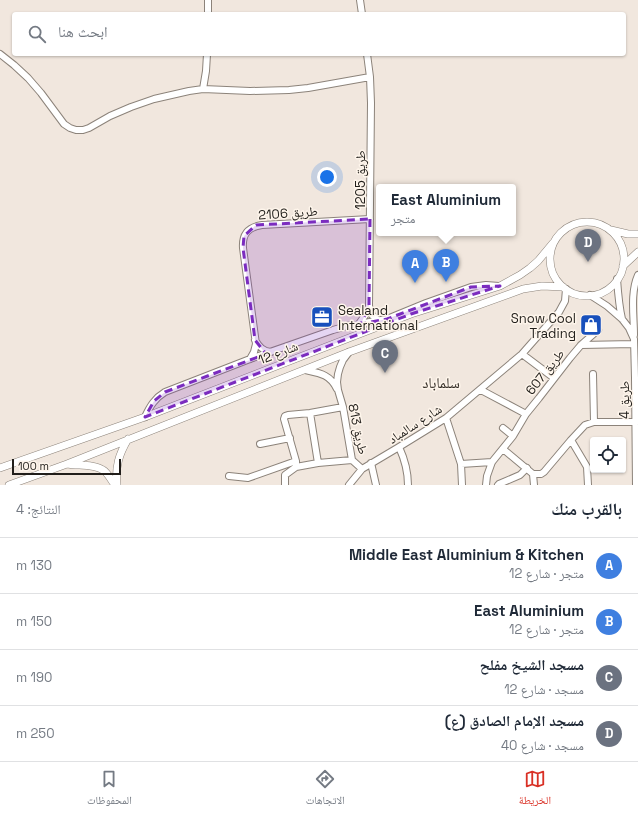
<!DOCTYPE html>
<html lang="ar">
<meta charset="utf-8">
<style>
:root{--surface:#fff;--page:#f2f2f3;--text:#1f2937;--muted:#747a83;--line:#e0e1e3;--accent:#d93025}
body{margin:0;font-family:"Space Grotesk","Noto Naskh Arabic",sans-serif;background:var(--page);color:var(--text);direction:rtl}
.controls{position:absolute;right:12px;bottom:12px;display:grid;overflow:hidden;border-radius:4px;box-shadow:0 1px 3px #0004}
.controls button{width:36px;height:36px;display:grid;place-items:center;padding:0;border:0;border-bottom:1px solid var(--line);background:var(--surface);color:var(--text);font:20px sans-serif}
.scale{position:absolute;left:12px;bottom:10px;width:109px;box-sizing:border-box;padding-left:4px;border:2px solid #211e1a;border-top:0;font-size:11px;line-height:14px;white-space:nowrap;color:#211e1a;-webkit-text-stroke:3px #fef5eb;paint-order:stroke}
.you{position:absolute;left:327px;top:177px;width:14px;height:14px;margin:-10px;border:3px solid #fff;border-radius:50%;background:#1a73e8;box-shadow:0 0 0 6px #1a73e833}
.badge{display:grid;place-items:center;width:26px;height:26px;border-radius:50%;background:var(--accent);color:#fff;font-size:13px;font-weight:700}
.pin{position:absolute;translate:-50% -33px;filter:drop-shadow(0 1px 2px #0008)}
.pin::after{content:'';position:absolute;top:21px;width:14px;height:12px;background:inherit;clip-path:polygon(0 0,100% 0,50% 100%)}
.popup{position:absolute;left:376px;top:184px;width:140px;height:52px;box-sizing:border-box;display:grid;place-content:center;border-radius:4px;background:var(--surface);filter:drop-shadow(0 1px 3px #0005);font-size:13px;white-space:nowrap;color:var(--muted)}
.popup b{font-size:15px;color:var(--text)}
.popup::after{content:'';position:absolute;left:50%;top:100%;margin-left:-8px;border:8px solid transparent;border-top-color:var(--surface)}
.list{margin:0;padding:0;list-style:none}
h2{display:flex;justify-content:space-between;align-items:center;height:52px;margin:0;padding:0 16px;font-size:17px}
h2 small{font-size:13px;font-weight:400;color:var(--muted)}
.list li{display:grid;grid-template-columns:26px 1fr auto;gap:12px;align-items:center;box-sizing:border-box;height:56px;padding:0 16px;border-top:1px solid var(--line)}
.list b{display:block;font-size:15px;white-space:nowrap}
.list p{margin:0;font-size:13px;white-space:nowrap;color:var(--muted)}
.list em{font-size:13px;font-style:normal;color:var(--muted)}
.icon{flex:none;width:22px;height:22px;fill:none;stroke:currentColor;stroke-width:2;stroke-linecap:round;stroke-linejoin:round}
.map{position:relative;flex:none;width:638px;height:485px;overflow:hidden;direction:ltr}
.search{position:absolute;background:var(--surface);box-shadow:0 1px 3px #0004;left:12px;right:12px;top:12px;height:44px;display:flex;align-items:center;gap:10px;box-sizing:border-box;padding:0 14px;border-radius:4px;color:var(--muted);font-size:15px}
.sheet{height:276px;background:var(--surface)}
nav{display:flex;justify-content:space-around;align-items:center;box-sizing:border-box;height:56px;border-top:1px solid var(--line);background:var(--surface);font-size:11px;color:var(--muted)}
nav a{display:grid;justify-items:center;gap:2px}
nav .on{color:var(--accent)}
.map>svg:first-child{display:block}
</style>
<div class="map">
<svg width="638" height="485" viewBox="0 0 638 485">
<rect width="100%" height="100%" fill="#f1e7de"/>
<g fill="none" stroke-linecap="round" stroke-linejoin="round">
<g stroke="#8c837a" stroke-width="8">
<path id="minor" d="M360,0L362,14
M208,14V0
M0,54L14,65L28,78L41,93L64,124L70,128L76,130H83L89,128L110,116L131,107L154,99L189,91L203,89L250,91L289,90L308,88L370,77
M203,89L206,71L207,54
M617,279C618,293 619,306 622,319
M590,295L607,306L622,319L629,328L634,339L635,378L636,485
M369,306L372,315L379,321
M358,325L366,314L369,306L371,103L370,77L367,54
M634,335C634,316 630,293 638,275
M255,340C259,347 263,351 271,352
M581,345L634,344
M349,352L343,360L340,367L338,374L337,382L338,390L343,407L352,460L362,469
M522,354L554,378
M250,359L254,352L256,344L243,248C242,234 248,227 262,225L370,219
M305,370C319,373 330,374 337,389
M593,374L594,422
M481,390L526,414
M310,413L318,463
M145,417C150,406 155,398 165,392L250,359L333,330L347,326L387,319L426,303L471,287L486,285L499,286
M446,418L461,464L462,485
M503,428L513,436
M571,440L587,467L588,485
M260,444L290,438
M399,447C405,460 408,471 408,485
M503,449L533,474
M371,463L376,485
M461,464L492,462
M296,467V461L284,419L285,416L288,415L310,413L343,407
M533,474H541L544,472L571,440L585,425L594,422H636
M533,474L534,485
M229,476L248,478L296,461
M285,485V475L296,467L318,463L352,460
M349,485L362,469L399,447L446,418L522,354L559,312L565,301L566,289
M486,485L487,476L492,462L513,436L526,414L539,398L570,358L581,345L598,330
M498,485L499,484L520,475L527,468"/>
</g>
<g stroke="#8c837a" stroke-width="8">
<path id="tertiary" d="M550 259a37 37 0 1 1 74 0a37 37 0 1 1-74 0Z
M611,230L628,234H638
M623,266L638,252
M67,464C78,466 94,464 103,470C108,473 111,480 115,485
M0,468L145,417L411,314L500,286L520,275L530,268L538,261L553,243
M9,485L67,464L349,352L523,289L542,286L563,287
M117,485C115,467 119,454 128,439"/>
</g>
<use href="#minor" stroke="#fff" stroke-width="6"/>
<use href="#tertiary" stroke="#fff" stroke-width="7"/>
</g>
<path fill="#7b2cbf" fill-opacity="0.2" stroke="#7b2cbf" stroke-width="3" stroke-dasharray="8 5" stroke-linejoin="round" d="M370,219L369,306L361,324L387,319L471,287L500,286L411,314L145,417L154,401L165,392L266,354L255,340L243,248L244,236L256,225Z"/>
<defs>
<g id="office-square" transform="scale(1.15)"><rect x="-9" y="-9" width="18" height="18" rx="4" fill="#1850bc" stroke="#fef5eb"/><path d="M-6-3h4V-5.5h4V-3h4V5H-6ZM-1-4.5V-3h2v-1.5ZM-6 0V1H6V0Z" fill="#fff"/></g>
<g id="shop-square" transform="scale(1.15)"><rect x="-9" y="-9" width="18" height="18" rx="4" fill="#1850bc" stroke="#fef5eb"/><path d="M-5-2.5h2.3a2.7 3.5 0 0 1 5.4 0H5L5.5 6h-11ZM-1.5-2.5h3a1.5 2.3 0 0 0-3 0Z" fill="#fff"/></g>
</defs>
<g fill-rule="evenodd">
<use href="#office-square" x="322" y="317"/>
<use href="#shop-square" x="591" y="325"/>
</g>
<g text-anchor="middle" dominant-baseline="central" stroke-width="3" stroke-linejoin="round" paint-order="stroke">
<g font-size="13" fill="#211e1a" stroke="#fef5eb">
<text transform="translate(360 180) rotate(-90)">طريق 1205</text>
<text transform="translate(288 213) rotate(-4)">طريق 2106</text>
<text transform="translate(278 353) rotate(-21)">شارع 12</text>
<text transform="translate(545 372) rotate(-52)">طريق 607</text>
<text transform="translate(624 400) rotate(-90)">طريق 4</text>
<text transform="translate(415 424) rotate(-33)">شارع سالمباد</text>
<text transform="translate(358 429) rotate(78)">طريق 813</text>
</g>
<g font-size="13" fill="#211e1a" stroke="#fef5eb" text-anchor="start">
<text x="338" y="310">Sealand<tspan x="338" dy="15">International</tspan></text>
<text x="576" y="318" text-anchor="end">Snow Cool<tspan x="576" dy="15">Trading</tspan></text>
</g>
<g font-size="15" fill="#312a23" stroke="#fef5eb">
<text x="441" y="382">سلماباد</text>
</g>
</g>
</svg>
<div class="controls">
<button><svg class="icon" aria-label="locate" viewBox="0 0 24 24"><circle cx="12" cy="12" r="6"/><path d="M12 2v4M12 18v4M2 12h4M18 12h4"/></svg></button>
</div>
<div class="scale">100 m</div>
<div class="you"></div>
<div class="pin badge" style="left:415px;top:283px;background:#3f7fe0">A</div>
<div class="pin badge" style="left:446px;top:282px;background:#3f7fe0">B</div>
<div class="popup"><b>East Aluminium</b>متجر</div>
<div class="pin badge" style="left:385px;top:373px;background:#6b7280">C</div>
<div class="pin badge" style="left:588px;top:262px;background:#6b7280">D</div>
<div class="search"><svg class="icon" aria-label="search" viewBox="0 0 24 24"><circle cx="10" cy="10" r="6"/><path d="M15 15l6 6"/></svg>ابحث هنا</div>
</div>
<section class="sheet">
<h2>بالقرب منك<small>النتائج: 4</small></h2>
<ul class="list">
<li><span class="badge" style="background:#3f7fe0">A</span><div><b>Middle East Aluminium &amp; Kitchen</b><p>متجر · شارع 12</p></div><em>130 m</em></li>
<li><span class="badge" style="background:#3f7fe0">B</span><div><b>East Aluminium</b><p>متجر · شارع 12</p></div><em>150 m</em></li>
<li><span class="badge" style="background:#6b7280">C</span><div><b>مسجد الشيخ مفلح</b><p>مسجد · شارع 12</p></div><em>190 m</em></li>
<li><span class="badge" style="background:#6b7280">D</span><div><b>مسجد الإمام الصادق (ع)</b><p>مسجد · شارع 40</p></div><em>250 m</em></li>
</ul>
</section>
<nav>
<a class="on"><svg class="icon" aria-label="map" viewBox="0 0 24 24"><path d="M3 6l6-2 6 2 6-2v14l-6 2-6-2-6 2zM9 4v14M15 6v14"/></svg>الخريطة</a>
<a><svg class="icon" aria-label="directions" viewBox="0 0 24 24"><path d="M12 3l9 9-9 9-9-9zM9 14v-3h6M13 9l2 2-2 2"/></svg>الاتجاهات</a>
<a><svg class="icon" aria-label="saved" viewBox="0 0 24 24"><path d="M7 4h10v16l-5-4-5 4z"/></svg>المحفوظات</a>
</nav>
